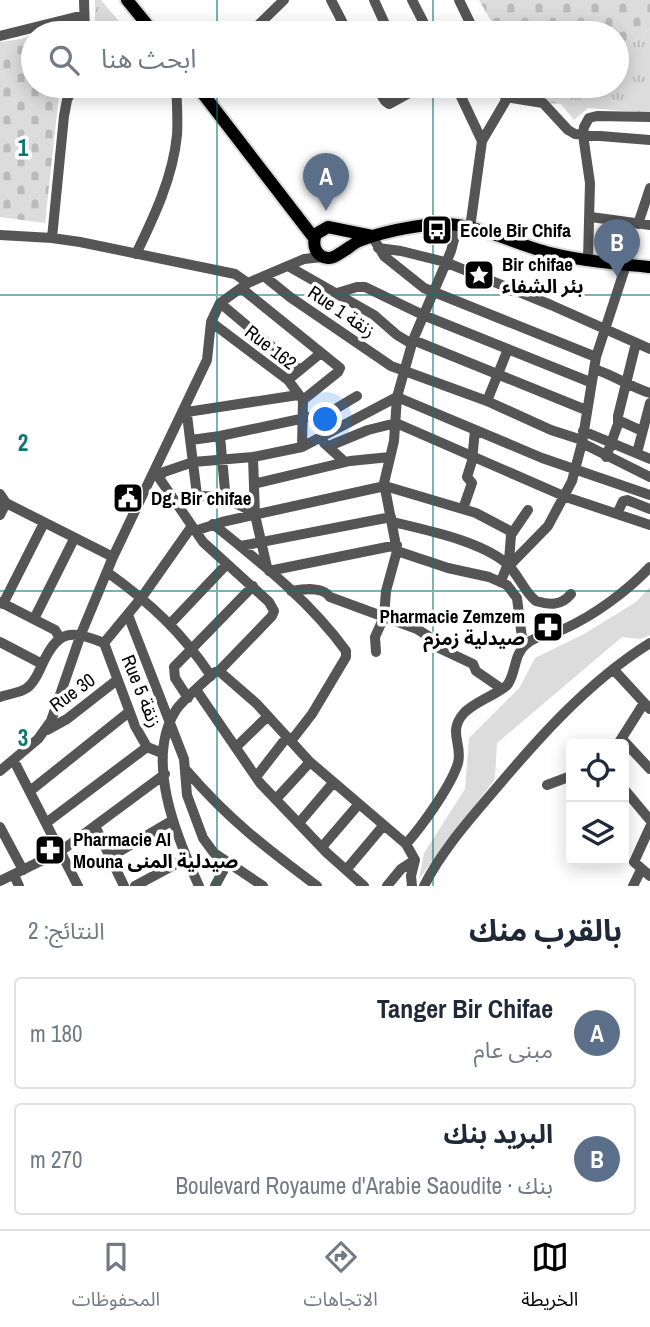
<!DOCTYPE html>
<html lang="ar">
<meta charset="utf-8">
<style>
:root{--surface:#fff;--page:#f2f2f3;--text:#1f2937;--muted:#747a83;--line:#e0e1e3;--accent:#000}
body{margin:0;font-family:"Archivo Narrow","Noto Sans Arabic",sans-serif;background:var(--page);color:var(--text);direction:rtl}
.controls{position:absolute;right:21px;bottom:21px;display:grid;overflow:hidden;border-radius:7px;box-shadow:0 4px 18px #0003}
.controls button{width:63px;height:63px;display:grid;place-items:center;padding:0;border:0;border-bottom:2px solid var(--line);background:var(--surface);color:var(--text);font:35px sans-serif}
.you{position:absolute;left:326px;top:420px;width:24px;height:24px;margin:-18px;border:5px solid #fff;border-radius:50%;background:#1a73e8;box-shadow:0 0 0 10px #1a73e833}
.badge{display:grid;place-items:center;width:46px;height:46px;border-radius:50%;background:var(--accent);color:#fff;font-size:23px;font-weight:700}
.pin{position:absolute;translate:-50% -58px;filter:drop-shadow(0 2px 4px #0008)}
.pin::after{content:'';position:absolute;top:37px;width:24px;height:21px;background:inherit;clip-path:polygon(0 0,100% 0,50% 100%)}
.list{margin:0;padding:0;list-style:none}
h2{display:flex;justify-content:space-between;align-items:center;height:91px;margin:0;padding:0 28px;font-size:30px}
h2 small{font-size:23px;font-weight:400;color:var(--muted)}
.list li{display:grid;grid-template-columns:46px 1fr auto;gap:21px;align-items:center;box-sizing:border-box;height:112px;margin:0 14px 14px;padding:0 14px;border:2px solid var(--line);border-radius:7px}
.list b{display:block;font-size:26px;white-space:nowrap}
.list p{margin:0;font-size:23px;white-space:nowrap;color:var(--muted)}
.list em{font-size:23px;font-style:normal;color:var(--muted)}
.icon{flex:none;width:38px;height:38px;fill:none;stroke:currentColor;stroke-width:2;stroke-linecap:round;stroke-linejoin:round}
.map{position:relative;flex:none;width:650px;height:886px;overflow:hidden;direction:ltr}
.search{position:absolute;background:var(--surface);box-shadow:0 4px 18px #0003;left:21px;right:21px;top:21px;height:77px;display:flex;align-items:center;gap:18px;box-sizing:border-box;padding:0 24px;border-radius:38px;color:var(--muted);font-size:26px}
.sheet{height:343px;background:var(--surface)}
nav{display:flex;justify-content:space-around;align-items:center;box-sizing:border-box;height:98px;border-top:2px solid var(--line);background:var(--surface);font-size:19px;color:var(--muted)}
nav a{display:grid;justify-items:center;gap:4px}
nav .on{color:var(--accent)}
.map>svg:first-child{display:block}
</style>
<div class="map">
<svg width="650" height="886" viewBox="0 0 650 886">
<defs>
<pattern id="grass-tufts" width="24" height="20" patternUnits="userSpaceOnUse" patternTransform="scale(1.75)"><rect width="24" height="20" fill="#dcdcdc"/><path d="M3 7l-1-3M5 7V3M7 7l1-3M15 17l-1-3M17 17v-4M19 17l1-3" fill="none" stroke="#bbb"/></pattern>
<pattern id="cemetery-stones" width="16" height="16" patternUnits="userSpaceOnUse" patternTransform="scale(1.75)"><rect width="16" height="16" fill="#dcdcdc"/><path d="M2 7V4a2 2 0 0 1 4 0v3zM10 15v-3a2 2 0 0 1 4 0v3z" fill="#bbb"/></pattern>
</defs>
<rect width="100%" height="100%" fill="#fff"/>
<path fill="url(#grass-tufts)" d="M95,0H101L129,33H95Z
M650,28V113L588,108L574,120L561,104L582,86H617V56Z"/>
<path fill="url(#cemetery-stones)" d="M479,0H650V28L617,56V33H498Z
M33,35V86H60L45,223L0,217V42L21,39Z
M536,86H582L561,104L548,103Z"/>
<path fill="#dcdcdc" d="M650,587V635L640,639L622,637L497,743L495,779L419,879L424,853L465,789L469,738L520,687L535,658L584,634L636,602Z"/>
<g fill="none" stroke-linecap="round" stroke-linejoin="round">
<g stroke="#dbdbdb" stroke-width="16">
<path id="major" d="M127,0L154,33
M197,86L314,238
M372,236L328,227L316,234C312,244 315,257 328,258C335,259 351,245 359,241C381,232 404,228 426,225C468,218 510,243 550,253C582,261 617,264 650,267"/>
</g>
<path stroke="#555" stroke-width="10" d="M84,0L85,33
M331,0L348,33
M374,0L389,33
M412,0L429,33
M459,0L475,33
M250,33L284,0
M0,36L84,15
M376,86L385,101L389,104L422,86
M456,86L482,141
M506,97L543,103L568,130L575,134L650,140
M591,217L650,225
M638,224L650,188
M470,228L482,141L505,102L506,95L502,86
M0,235L52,238L80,242L235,274L248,283
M372,236L384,256L424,288L596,357
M52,238L64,116L67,100L74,86
M378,248L401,251L445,262L551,305L650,349
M136,254C154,217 173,177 177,135C178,119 177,102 176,86
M588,259L590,183L583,135L584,127L589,118L597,116L650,117
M288,266L374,315L397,335L412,344
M264,276L290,297L391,366L487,401L551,430L582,440
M241,288L340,368L338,372L303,400
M334,294L357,287H365L423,315L590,382
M220,303L300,370
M211,322L288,380L303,400L302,447
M413,340L586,410
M594,369C614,375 630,387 650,393
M288,380L321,353
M487,401L508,349
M186,407L197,495
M187,412L298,395
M618,420L642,431
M583,431L650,459
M220,436L226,501
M191,440L220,436L319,415L332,411L357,396
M324,443L345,462
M582,443L650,477
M329,446L368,430L396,423L566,497L650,525
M637,453L650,403
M253,457L255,515L267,567
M606,457L618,424V416L636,343
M155,472L203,542L269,602L274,611L272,616L219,671L215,672C206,680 182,701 176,710C144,760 177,838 199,886
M159,477L164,472L193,462L253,457L302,447L397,397L542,458L650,495
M254,484L350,461L390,457
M0,494L6,503L0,515
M0,503H6L113,557
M178,504C185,501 192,496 200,496C216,495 243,504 255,515
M463,509L472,483L467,477L472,461L475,430
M617,514L623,501L627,500L650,509
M393,522C426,530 480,541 506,563C518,573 524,592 536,601C550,605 561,606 571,594
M213,524C260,562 311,602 346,651V657L312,714L291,741
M195,531L222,522L385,486L476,513L512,532
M241,546L391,517
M397,551L448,568L489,577L507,585L517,598L523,646
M509,566L548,526L572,481L582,443L596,357L626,265
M269,571L397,545
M107,572C149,602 182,632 211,676
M501,581L509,561L511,535L528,510
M291,591C303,589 323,586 330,597L417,629L428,636L439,648L473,664L476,671L502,689
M0,602L55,630L60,638
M3,604L44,523
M128,615L184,759L187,795L203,838L214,853L263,886
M34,619L74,539
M170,624L227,564
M0,642L42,664
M104,643L142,597L192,526
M376,652L375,637L384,617L386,591L397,551L384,483L394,441L397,397L413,340L451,251L458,225
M614,670L650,709
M219,671L257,704L310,762L406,844L415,860L411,876L412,886
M197,691L260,783L327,853L364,886
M0,697C8,694 20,693 27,688C35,682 38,673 42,665C58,629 71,630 104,643L135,726L147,747L162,753
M188,698L175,678L174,667L253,586
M47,730L67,719L117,680
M622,739L650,769
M618,744L644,703
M236,747L268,716
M14,761L78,886
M0,771L38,739L51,721L81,634L113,557L207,360L211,322L220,303L248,283L264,276L304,259L322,257
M187,771C227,818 267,849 317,886
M256,777L287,737
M547,785L571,776
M624,789L650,820
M30,791L129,712
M276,799L310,762
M46,823L147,747
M299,823L333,783
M95,826L124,886
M0,827L23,870
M650,827L634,862L650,876
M406,844C422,826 451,786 458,763C463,744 447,732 464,713C475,701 503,692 508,684C516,672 514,655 525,645C536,635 550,635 564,629C595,615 627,591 650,567
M322,847L358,805
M110,857L173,820
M346,870L383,826
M14,875L19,886
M0,881L61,851L165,774
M135,886L187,858
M215,886L228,862
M387,886L401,869L415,860
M424,886C440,854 464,826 487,799C535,742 586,683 650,643
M633,886L641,870"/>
<use href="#major" stroke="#000" stroke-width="12"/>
</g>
<path fill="none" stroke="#0f766e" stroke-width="2" stroke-opacity="0.55" d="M217,0V33M433,0V33M217,86V886M433,86V886M0,295H650M0,591H650"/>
<defs>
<g id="bus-square" transform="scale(1.575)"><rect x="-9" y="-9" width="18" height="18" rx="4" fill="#000" stroke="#fff"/><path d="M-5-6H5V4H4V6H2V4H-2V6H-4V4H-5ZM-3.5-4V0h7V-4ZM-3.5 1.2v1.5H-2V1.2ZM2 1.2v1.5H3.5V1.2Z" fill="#fff"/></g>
<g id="sight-square" transform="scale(1.575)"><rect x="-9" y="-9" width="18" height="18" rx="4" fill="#000" stroke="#fff"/><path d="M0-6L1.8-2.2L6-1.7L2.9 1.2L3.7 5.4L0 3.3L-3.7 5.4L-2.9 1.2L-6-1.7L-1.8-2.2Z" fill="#fff"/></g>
<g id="civic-square" transform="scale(1.575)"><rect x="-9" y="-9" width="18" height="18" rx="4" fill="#000" stroke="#fff"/><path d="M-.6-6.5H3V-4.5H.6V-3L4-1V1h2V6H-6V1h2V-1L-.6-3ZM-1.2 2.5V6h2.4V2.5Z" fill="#fff"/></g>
<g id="pharmacy-square" transform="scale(1.575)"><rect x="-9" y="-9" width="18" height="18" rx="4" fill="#000" stroke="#fff"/><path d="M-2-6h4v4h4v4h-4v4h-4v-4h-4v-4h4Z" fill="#fff"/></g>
</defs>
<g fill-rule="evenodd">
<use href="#bus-square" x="437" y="230"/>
<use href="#sight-square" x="479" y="275"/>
<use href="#civic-square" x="128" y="498"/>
<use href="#pharmacy-square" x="548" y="627"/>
<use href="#pharmacy-square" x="50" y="850"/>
</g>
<g text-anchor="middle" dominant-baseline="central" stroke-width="7" stroke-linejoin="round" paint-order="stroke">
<g font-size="19" font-weight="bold" fill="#000" stroke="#fff" text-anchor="start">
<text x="460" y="230">Ecole Bir Chifa</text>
<text x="502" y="264">Bir chifae<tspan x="502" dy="22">بئر الشفاء</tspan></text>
<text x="151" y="498">Dg. Bir chifae</text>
<text x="525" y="616" text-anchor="end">Pharmacie Zemzem<tspan x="525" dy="22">صيدلية زمزم</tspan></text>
<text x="73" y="839">Pharmacie Al<tspan x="73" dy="22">Mouna صيدلية المنى</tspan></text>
</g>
<g font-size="19" fill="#000" stroke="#fff">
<text transform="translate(342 311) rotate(34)">Rue 1 زنقة</text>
<text transform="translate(271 347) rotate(38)">Rue 162</text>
<text transform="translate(142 691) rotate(68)">Rue 5 زنقة</text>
<text transform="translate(72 692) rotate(-36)">Rue 30</text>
</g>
</g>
<g font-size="23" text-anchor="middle" font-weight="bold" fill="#0f766e" stroke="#fff" stroke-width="7" stroke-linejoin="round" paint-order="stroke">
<text x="23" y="156">1</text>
<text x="23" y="451">2</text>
<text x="23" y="746">3</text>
</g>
</svg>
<div class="controls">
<button><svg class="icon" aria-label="locate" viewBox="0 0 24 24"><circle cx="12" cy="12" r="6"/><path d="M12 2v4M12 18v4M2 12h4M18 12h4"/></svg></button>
<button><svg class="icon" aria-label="layers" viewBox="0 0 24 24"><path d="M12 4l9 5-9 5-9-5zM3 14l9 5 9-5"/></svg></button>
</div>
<div class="you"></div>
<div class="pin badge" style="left:326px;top:211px;background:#5c6f8a">A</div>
<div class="pin badge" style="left:617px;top:277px;background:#5c6f8a">B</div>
<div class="search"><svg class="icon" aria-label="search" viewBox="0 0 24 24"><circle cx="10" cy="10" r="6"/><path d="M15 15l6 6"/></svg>ابحث هنا</div>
</div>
<section class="sheet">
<h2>بالقرب منك<small>النتائج: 2</small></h2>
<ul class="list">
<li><span class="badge" style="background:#5c6f8a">A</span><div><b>Tanger Bir Chifae</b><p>مبنى عام</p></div><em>180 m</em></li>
<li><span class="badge" style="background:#5c6f8a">B</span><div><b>البريد بنك</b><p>بنك · Boulevard Royaume d'Arabie Saoudite</p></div><em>270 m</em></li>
</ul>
</section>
<nav>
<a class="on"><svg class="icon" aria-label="map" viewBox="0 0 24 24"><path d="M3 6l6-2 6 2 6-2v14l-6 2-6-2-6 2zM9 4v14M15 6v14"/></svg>الخريطة</a>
<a><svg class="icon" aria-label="directions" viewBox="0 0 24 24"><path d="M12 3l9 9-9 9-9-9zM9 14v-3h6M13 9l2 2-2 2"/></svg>الاتجاهات</a>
<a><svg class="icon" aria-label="saved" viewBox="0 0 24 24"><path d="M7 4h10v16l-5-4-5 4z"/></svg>المحفوظات</a>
</nav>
